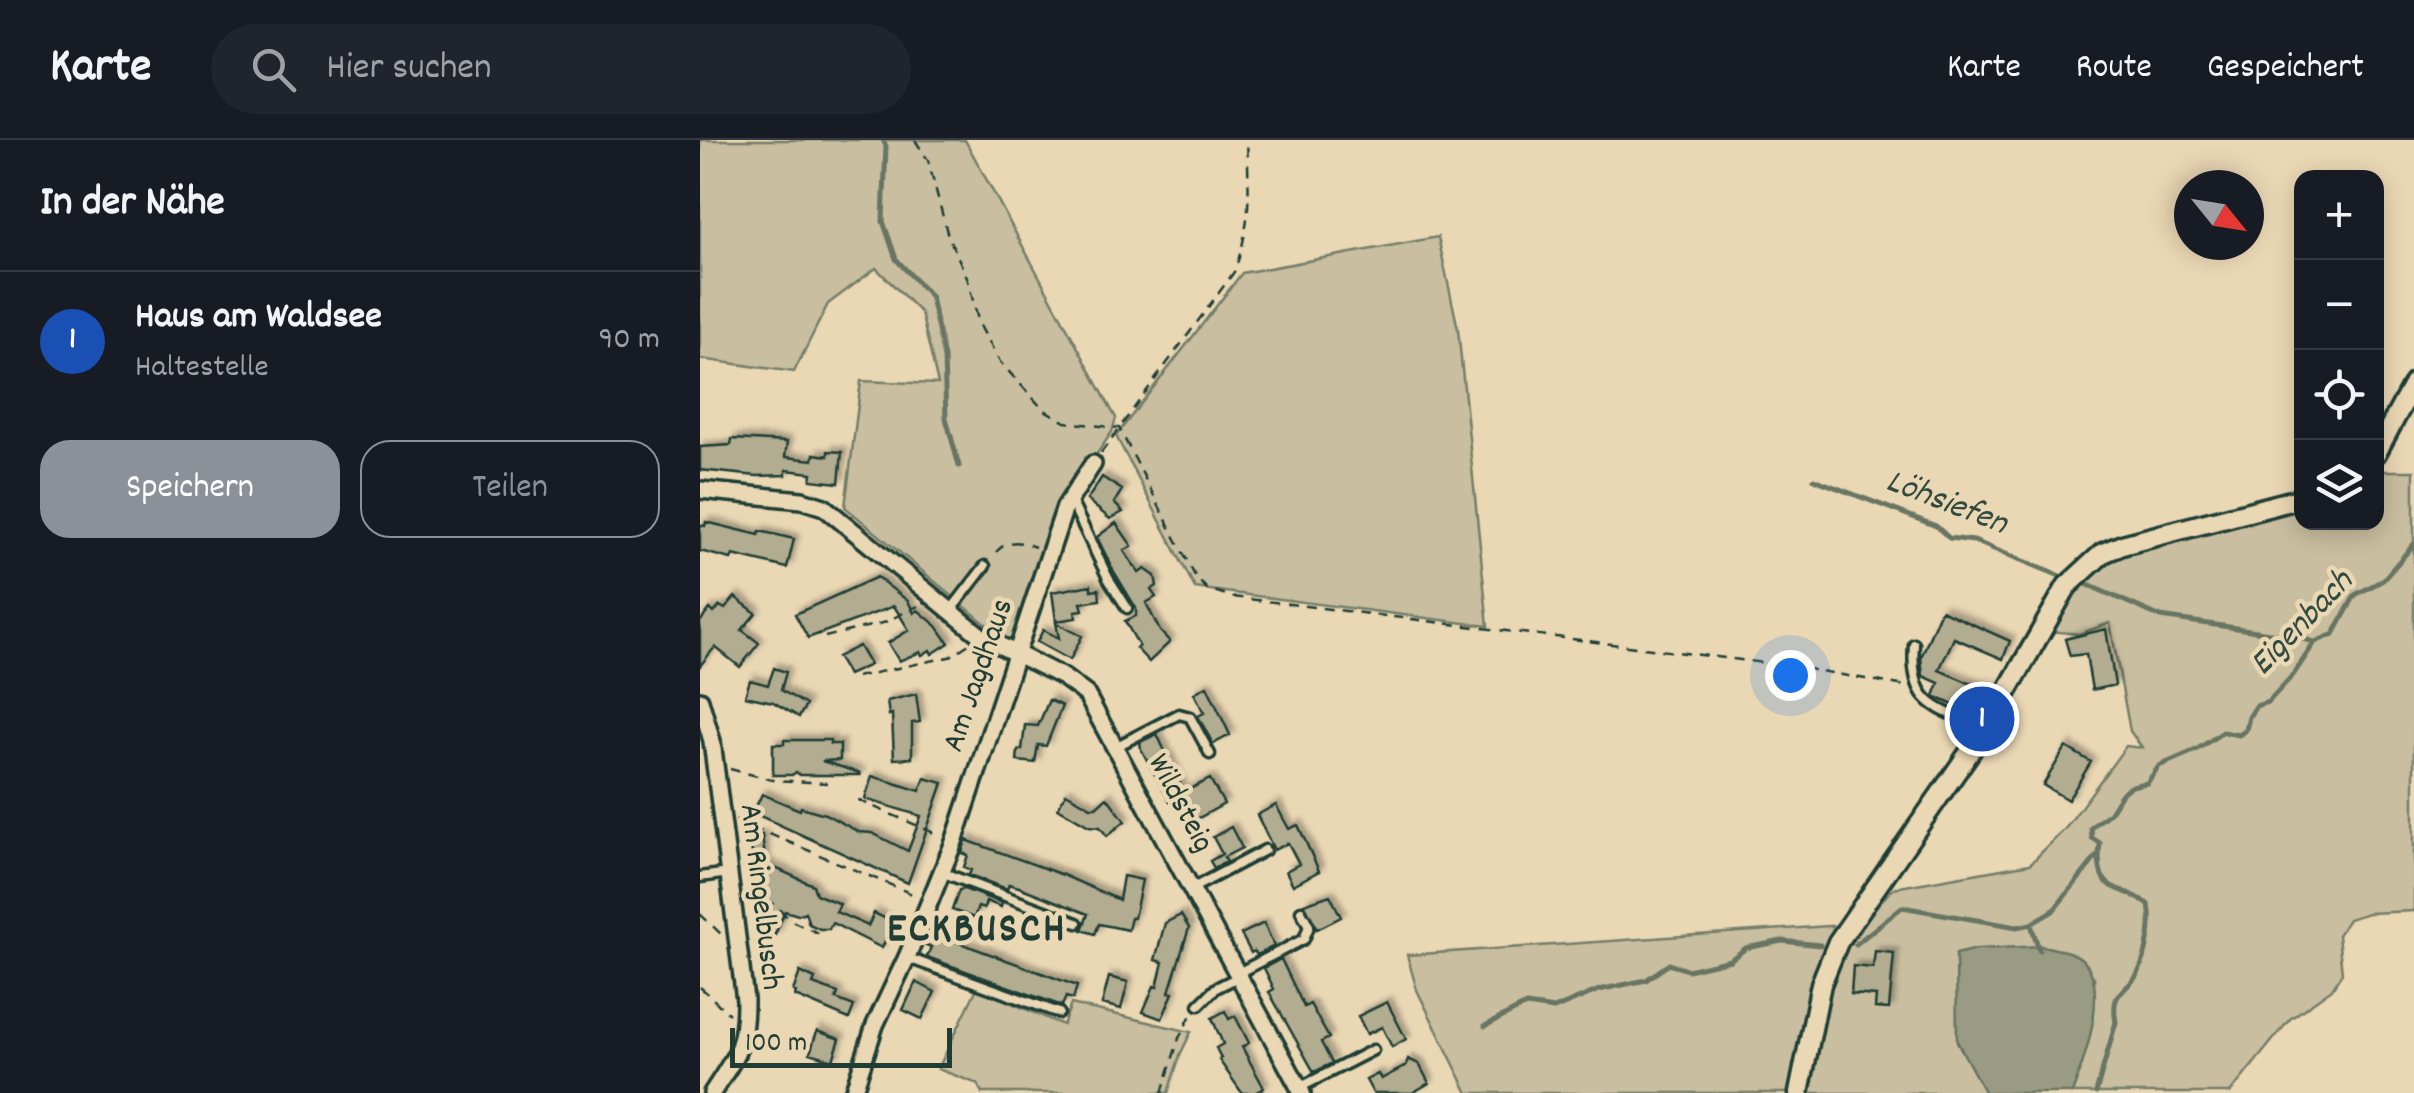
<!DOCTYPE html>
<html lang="de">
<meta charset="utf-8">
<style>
:root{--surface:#171b24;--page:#20242c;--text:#f1f3f6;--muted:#9ea1a6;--line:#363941;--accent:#8c9099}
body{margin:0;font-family:Dekko,sans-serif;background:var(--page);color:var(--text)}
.controls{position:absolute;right:30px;top:30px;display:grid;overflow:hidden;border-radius:20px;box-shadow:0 5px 25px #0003}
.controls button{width:90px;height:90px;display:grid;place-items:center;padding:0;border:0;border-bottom:2px solid var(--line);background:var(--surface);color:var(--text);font:50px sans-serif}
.compass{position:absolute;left:1474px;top:30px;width:90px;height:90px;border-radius:50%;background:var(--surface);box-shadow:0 5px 25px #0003;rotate:120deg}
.scale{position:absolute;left:30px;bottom:25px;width:222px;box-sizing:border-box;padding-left:10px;border:5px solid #1f3d34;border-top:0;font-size:28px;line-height:35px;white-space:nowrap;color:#1f3d34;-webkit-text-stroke:8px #ead7b4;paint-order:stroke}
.you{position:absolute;left:1090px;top:535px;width:35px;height:35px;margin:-25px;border:8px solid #fff;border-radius:50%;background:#1a73e8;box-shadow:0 0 0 15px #1a73e833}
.badge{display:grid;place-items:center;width:65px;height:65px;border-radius:50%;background:var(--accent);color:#fff;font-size:32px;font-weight:700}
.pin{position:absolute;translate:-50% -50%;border:5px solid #fff;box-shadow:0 2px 10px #0006}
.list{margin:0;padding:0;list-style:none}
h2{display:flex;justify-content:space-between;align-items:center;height:130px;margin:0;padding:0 40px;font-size:42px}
h2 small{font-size:32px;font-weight:400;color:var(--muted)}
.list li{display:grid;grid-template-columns:65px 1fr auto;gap:30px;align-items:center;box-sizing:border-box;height:140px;padding:0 40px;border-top:2px solid var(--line)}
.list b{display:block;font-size:38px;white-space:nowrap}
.list p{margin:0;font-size:32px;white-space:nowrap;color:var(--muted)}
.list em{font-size:32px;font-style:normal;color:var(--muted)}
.actions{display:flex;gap:20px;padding:30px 40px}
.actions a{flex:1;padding:22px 0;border:2px solid var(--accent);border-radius:30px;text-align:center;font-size:35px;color:var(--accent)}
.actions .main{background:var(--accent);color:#fff}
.icon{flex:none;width:55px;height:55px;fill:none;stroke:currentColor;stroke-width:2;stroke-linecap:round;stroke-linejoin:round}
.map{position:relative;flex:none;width:1714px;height:953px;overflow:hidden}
header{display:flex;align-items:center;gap:60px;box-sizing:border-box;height:140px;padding:0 50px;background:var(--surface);border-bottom:2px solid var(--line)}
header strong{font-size:48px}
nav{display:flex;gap:55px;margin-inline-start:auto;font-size:35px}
.search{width:700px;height:90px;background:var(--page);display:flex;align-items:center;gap:25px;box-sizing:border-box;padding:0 35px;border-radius:55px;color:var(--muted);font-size:38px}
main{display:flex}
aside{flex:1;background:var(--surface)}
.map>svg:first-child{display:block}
</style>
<header>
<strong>Karte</strong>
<div class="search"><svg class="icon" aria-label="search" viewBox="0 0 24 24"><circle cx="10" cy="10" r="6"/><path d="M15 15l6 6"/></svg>Hier suchen</div>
<nav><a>Karte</a><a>Route</a><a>Gespeichert</a></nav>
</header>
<main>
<aside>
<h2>In der Nähe<small></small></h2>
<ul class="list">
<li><span class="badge" style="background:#1a4fb4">1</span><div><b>Haus am Waldsee</b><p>Haltestelle</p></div><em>90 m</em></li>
</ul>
<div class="actions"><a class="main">Speichern</a><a>Teilen</a></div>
</aside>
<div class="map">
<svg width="1714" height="953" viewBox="0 0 1714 953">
<defs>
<filter id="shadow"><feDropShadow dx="4.5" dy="-4.5" stdDeviation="2.5" flood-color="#0004"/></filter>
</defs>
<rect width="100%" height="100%" fill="#ead7b4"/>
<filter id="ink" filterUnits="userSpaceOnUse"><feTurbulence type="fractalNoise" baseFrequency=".01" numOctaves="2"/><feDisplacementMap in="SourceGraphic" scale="20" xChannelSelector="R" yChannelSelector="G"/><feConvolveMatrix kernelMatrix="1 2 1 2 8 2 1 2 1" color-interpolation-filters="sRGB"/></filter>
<g filter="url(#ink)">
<path fill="#c9be9f" stroke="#747e6a" stroke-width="2.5" d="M0,0H265L416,278L412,292L361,366L316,499L305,500L145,367L161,241L238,244L221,173L176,128L128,164L94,232L0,219Z
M738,97L758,189L788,486L495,448L416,296L542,133Z
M1677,331H1714V771L1668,773L1648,779L1638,795L1642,833L1632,849L1590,879L1530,953H1372C1387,914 1395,878 1394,837L1257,901L1285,953H768L717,850L707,815L1158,784L1194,748L1330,724L1365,689L1426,606L1442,608L1430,591L1410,483L1379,494L1349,491L1374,448L1403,420L1601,366L1602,382H1676Z
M277,848L363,885L371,864L491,892L480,915L468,953H282L278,944L238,929Z"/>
<path fill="#999b82" stroke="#687563" stroke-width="2.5" d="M1343,806C1353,809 1365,810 1374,814C1416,834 1384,921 1372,953H1285L1257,901L1256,814L1277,809Z"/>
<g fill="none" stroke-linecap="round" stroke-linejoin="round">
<path stroke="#687563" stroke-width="5" d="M183,0L186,6L183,81L196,119L231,157L244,218L246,278L259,326
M1114,339L1236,386L1249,398L1274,401L1360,436
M1386,444L1461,477L1597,497L1614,502
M1156,804L1202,767L1317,787L1331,784
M1339,810L1331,784L1353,771L1397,716
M785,886L826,865L854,869L899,850L946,840L969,824L988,830L1030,820L1046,808L1082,801L1120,805
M1396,953L1416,882C1410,850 1425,854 1437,835C1447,817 1453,784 1449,765C1418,741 1394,757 1400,703L1392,698L1391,688C1397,681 1405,678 1410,672C1423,653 1421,646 1447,643L1459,626L1496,610L1523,592L1539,595L1546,590L1549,577L1556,566L1568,562L1593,535L1615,502L1634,494L1655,455L1683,440L1714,404"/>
</g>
<path fill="#b2ac90" stroke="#1f3d34" stroke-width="2.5" filter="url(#shadow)" d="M32,299L87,302L85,317L113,320L114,314L128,316V311L142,312L139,343L111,340L112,333L86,330V335L57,336L0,330V307L31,305Z
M402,337L422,350L414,363L423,372L410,379L387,360Z
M6,382L59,395L60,391L94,399L87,428L33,415L31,419L0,411V385L5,386Z
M416,383L432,406L424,411L439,433L445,429L455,436L457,446L451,450L456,457L446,463L460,491L470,502L449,522L436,508L439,506L425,481L436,476V468L413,430L397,397Z
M177,437L208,461L214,473L218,470L237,486L249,503L232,514L230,510L222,515L220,512L199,521L188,503L209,490L194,466L108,498L95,474Z
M391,445V450L399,449L400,460L381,463L383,470L375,471L376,478L356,481L352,452Z
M35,457L56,473L42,490L59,503L40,527L15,507L0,526V482L10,469L14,473L20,466L25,469Z
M1241,470L1310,501L1303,519L1254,498L1239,530L1288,551L1276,576L1234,556L1239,543L1223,536L1221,517Z
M356,483L382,496L370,520L337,502L343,490L359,498Z
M1406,489L1415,545L1392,550L1386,514L1370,516L1365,499Z
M159,506L170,525L148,535L137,517Z
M74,528L86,532L81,550L106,565L99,577L73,562L45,556L50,540L68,545Z
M507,546L530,595L513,604L498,576L504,573L494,553Z
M216,554L220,582L212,583V618L194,619L192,574L189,575L187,561Z
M349,560L362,566L346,606L338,605L335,623L317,621L318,610H322L325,585L338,586Z
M457,594L484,652L510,639L524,664L497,679L484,655L470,662L441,609L440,602Z
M84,600H130V604H140V620L122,621L160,633V635H100L96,632L92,635H73V604H84Z
M1366,607L1391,622L1368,660L1343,645Z
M172,636L220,651L225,638L243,643L208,743L53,673L62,654L100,670L101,667L125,674L159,692L172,693L208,711L221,676L165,659Z
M366,653L391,667H396L407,657L425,681L407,696L400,687L389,686L358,668Z
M576,665L589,689L598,685L619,731L593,745L586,731L599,724L588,703L574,710L557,675Z
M531,687L542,708L524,717L527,722L514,728L510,721L522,714L513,697Z
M62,695L66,724L113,745L116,754L140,764L136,772L168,786L174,773L193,782L182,808L132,783L129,789H120L109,784L105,772L98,775L85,771L75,795L62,790L63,772L59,765L62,757L55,739L50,697Z
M266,700L363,735L419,760L423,736L442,740L434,778H431L428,790L399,784L395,794L382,790L388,774L319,747L309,744L307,749L269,735L271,730L264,727L268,715L262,713Z
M264,749L302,763L301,767L286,761L284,769L278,767L274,778L252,770L259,750Z
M630,755L641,777L617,789L604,764Z
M481,775L489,788L469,852L473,853L462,879L443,872L454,846L457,847L463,822L455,820L465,783Z
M564,783L574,806L557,815L554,811L551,813L541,794Z
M230,792L377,846L373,859L366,857L362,866L227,817L231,807L224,804Z
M1175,811L1194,813L1189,869L1175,868L1176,856L1151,854L1153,826L1173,828Z
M581,819L604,867L610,864L629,898L621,902L632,923L614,932L569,852L574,849L564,828Z
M100,832L115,839L113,844L138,853L136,859L154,866L149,879L95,856L96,852L93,851Z
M409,837L428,842L421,869L402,864Z
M216,842L235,852L222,879L203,870Z
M687,862L706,899L692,907L682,887L667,894L658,876Z
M525,871L529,879L535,876L549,903L542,907L564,948L554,953H542L519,920L521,918L516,908L523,904L512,878Z
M117,891L140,899L133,920L110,913Z
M708,919L719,924L729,943L712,953H673L666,940L678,934L681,939L706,926Z"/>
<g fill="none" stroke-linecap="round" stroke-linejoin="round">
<g stroke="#1f3d34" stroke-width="15">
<path id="service" d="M371,361L408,438L427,468
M251,470L285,426
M1214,504C1209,567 1236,566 1285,590
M417,606L479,574L490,577L510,614
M241,732L377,783
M0,737L29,733
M493,748L565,710
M208,818L359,873
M538,833L604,799L609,786L601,771
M499,865L516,848L540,836
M599,948L673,910"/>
</g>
<g stroke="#1f3d34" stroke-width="22">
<path id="minor" d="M0,350L102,360L124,367L281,496L363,537L386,554L602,953
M0,560L12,601L45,860C45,908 37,914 12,953
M153,953L175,885L207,817L254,702L365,367L393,324"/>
</g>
<g stroke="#1f3d34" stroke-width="25">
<path id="tertiary" d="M1676,313L1714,243
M1099,953L1121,844L1138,802L1285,590L1367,446L1403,413L1422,405L1602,358"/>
</g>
<path stroke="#1f3d34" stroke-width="2.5" stroke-dasharray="10 8" stroke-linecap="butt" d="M215,0L228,20L248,96L267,137L279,184L300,222L343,269L365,282L419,288L496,438L507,449L533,457L1097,527L1205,546
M401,313L534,132C552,84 549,50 547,0
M296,412C308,399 319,401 335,407
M125,497L183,483L218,466
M156,537L249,517L269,504
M30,629L73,640L127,643
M158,660L239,695
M36,680L217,756
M48,753L76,765L90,780L124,796
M0,774L21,794
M0,847L29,874
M462,953L479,898L491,875"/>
<use href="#service" stroke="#ead7b4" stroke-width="8"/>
<use href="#minor" stroke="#ead7b4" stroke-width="15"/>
<use href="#tertiary" stroke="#ead7b4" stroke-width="18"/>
</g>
</g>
<g text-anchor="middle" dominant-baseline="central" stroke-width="9" stroke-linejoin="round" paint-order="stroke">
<g font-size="32" fill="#1f3d34" stroke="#ead7b4">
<text transform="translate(280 536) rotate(-71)">Am Jagdhaus</text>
<text transform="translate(479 664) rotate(62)">Wildsteig</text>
<text transform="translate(59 757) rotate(83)">Am Ringelbusch</text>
</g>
<g font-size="35" font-style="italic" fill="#314b40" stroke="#ead7b4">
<text transform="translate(1246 364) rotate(21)">Löhsiefen</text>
<text transform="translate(1603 484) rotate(-46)">Eigenbach</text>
</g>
<g font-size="42" font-weight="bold" letter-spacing="2.5" fill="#1f3d34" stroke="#ead7b4">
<text x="277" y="792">ECKBUSCH</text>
</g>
</g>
</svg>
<div class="controls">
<button>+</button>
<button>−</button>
<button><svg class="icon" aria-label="locate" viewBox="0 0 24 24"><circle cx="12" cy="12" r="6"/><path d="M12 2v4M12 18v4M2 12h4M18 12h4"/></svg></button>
<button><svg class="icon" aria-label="layers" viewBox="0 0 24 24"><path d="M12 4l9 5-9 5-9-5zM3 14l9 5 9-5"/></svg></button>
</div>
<svg class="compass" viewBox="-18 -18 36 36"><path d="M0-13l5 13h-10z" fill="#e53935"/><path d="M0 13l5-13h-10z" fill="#9ea1a6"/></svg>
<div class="scale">100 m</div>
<div class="you"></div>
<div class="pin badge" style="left:1282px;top:579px;background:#1a4fb4">1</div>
</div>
</main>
